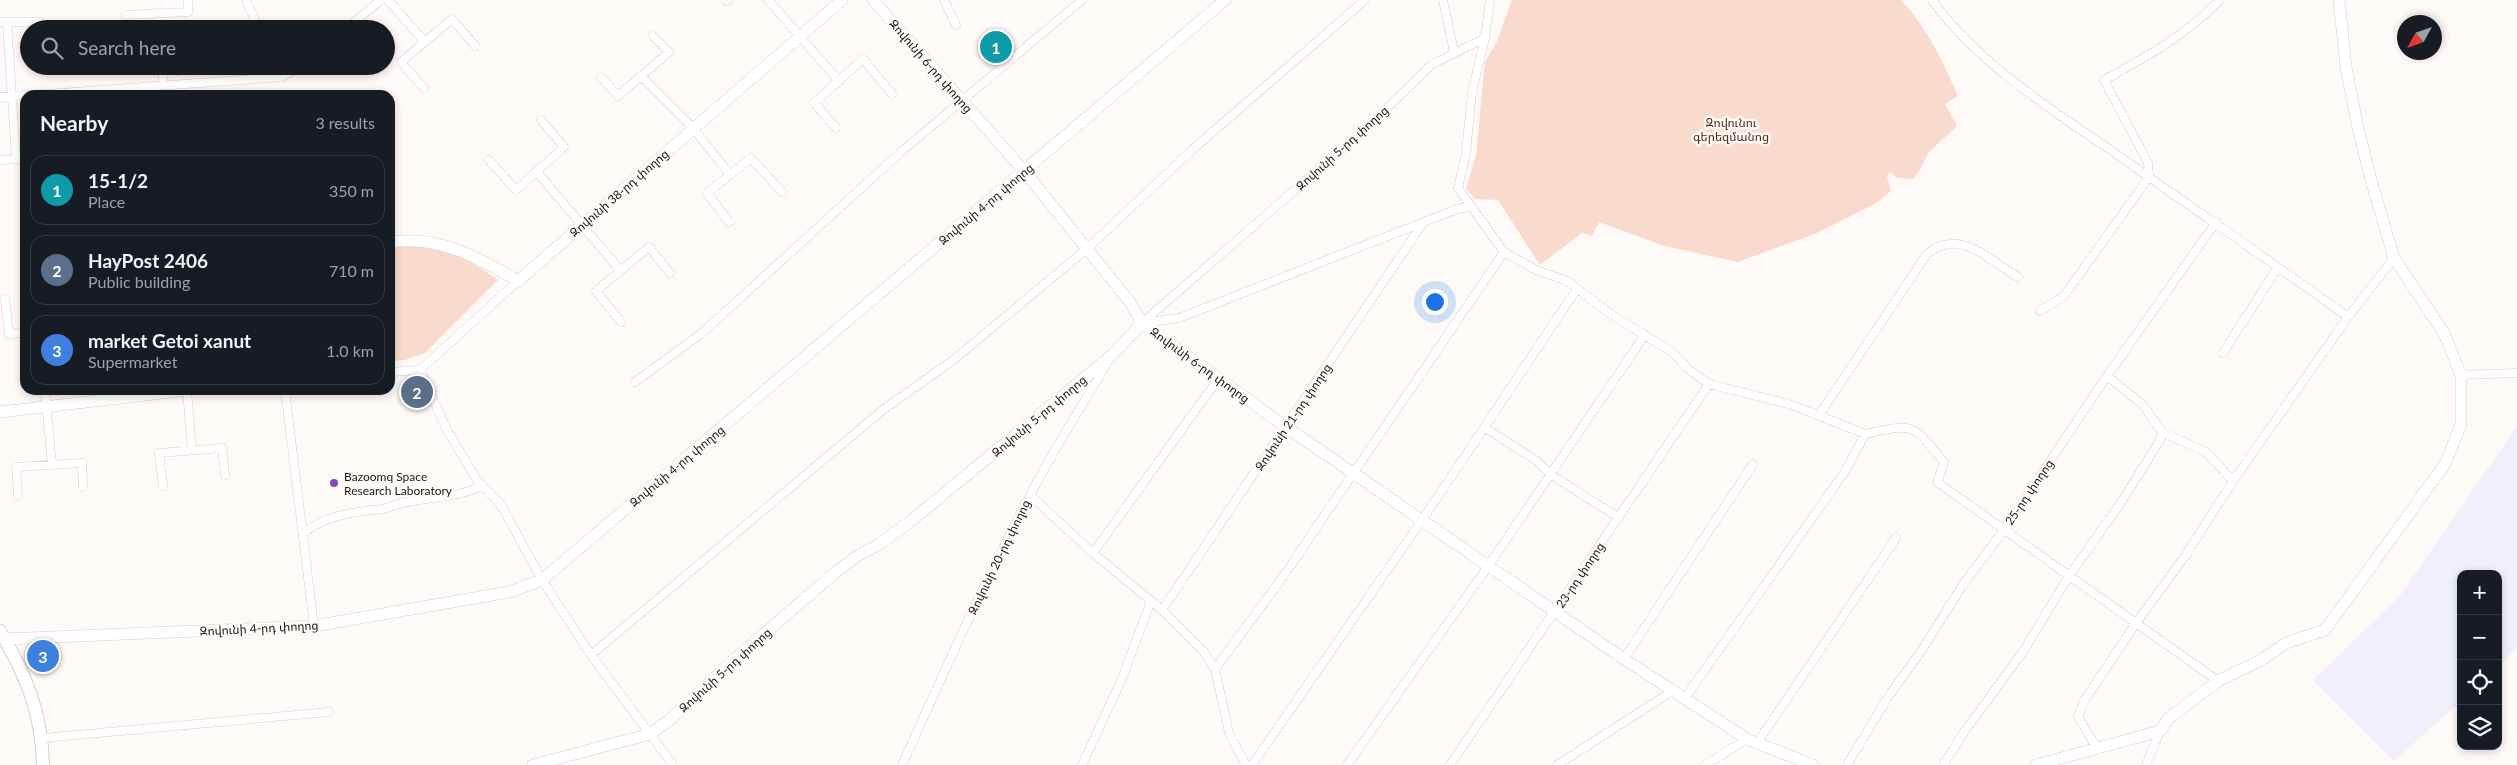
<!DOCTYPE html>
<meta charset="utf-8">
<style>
:root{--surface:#171b24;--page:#242831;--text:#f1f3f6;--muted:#9ea1a6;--line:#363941;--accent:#c3a3d8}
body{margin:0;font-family:Lato,"Noto Sans Armenian",sans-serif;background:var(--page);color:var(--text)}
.controls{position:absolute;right:15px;bottom:15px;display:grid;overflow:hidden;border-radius:10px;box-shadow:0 2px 8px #0003}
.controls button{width:45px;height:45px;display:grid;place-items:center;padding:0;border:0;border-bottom:1px solid var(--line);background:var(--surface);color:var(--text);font:25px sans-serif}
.compass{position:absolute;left:2397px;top:15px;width:45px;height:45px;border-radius:50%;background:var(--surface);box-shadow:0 2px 8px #0003;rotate:230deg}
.you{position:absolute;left:1434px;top:301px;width:18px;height:18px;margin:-12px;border:4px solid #fff;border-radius:50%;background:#1a73e8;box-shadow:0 0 0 8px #1a73e833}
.badge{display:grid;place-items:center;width:32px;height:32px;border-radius:50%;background:var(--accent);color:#fff;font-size:16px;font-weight:700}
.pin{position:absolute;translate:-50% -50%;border:2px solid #fff;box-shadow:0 1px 5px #0006}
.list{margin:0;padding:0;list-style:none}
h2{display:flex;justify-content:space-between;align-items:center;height:65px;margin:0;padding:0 20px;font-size:21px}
h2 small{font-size:16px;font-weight:400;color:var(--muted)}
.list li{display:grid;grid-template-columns:32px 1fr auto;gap:15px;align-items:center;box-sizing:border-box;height:70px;margin:0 10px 10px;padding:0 10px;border:1px solid var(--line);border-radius:15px}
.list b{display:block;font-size:19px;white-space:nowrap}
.list p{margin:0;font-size:16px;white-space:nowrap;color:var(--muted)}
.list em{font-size:16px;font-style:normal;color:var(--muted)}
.icon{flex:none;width:28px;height:28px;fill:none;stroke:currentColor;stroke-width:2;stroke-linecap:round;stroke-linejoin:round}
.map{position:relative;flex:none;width:2517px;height:765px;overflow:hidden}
.search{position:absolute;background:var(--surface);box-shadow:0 2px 8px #0003;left:20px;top:20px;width:375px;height:55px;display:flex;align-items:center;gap:12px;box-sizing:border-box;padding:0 18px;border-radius:28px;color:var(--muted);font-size:19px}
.panel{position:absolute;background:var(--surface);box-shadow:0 2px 8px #0003;left:20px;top:90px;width:375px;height:305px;border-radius:15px}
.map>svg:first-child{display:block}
</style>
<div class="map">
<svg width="2517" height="765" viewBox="0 0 2517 765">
<rect width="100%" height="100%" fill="#fffaf7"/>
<path fill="#f1effc" d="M2517,426V648L2498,666V574H2461V701L2394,761L2313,680L2399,597Z"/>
<path fill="#f8dbcd" d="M1512,0H1901C1927,27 1943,62 1958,96L1945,104L1957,126L1928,153L1920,170L1913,179L1897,178L1890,172L1887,176L1891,191L1875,204L1817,233L1738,262L1664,246L1599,222L1592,236L1582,233L1540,265L1498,200L1475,199L1466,189L1476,155L1485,62L1497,41Z
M411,245C447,249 470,259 498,280L425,353L405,360L390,361V247Z"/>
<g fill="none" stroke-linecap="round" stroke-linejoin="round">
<g stroke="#dacdc7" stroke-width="9">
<path id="street" d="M246,0L259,29
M388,0L425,42
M768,0L839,81
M944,0L956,25
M1443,0L1454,52
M1932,0C1979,65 2054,111 2119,156C2195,210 2272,262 2348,317
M727,1L728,0
M157,13L159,29
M126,15L188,12V0
M0,22H40
M7,22L16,158
M346,29L381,0
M1485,38L1472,92L1466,153L1458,188L1504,252
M162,66L164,95
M277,66L282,77
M641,76L694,129L730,175
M601,77L618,96L669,52L653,36
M424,88L401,62L452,19L475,46
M32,95L282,77L301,66
M0,97L25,95
M836,128L814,103L863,59L892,94
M0,160L25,159
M489,160L516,190L564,147L541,120
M536,171L620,270
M729,222L707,193L751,158L782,192
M5,299L9,334L25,333
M2040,311L2064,296L2149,177L2148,163L2104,80C2150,55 2183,37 2220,0
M621,322L596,291L649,247L670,273
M1142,323L1373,122L1431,65L1485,38L1490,0
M1143,323L1179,318L1457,209L1470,207
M2223,353L2278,267
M420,370L446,428L477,480L501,505L542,580L591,655L673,765
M390,372L420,370L518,281
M2461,375L2517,373
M2107,376L2142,404L2162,432L2206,452L2233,481
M635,382L702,333L902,151L1082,0
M45,390L52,465
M187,390L192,450
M285,390L314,626
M1819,415L1927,254C1960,227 1989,260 2018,277
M1484,427L1537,461L1550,474L1619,518
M163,486L159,453L222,448L225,475
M1030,495L1093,553L1162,610L1203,651L1215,669L1229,733L1246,765
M18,496L16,467L82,463L83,487
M303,534C323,515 355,512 382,509C391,507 399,503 408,502C433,497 459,497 482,486
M1093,553L1218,379
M1162,610L1423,223
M591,655L884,409L952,361L1088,248L1193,149L1365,0
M1624,659L1753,464
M1215,669L1280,581L1504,252L1536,270L1567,281L1612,315L1672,352L1688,369L1709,384L1792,405L1865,434
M1685,698L1844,473L1865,434C1916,423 1911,423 1944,462L1937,482L2218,681
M43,738L329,712
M1757,743L1896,538
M2097,748L2078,717L2084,701L2136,623L2185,556L2233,481L2348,317L2394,258
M902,765C943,675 983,584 1029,497C1053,451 1081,407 1108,362
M1082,765L1121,681L1151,601
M1252,765L1422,520L1577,289
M1347,765L1489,565L1644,336
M1450,765L1709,384
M1557,765L1674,690
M1705,765L1747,739
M1847,765L1890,694L1922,650L1962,586L2004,530L2107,376L2216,222
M1943,765L1967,728L2022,653L2069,576L2122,501L2160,440L2162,432
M2146,765L2160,731"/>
</g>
<g stroke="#dacdc7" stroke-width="12">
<path id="secondary" d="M873,0L1025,172L1129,301L1142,323L1286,427L1624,659L1747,739L1813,765
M390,242C438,235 478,257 518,281L842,0
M0,412L188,390
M5,639L314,626L509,592L542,580L1225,0
M533,765L650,734L671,719L730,663L836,572L857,556L878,545L912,520L1111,356L1142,323
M2036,765L2160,731L2169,718L2218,681L2261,660L2286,643L2325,630L2445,464L2461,425V375L2444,333L2394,258L2371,180L2358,128L2346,67L2339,0"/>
</g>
<g stroke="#dacdc7" stroke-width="14">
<path id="primary" d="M0,631C26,675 42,713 43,765"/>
</g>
<use href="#street" stroke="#fff" stroke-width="8"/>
<use href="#secondary" stroke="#fff" stroke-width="11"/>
<use href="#primary" stroke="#fff" stroke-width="12"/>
</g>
<circle fill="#8b42b4" stroke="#fffaf7" stroke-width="2" cx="334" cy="483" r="5"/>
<g text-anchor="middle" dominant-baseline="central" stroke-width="5" stroke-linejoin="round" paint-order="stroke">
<g font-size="12" fill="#1d1816" stroke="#fffaf7">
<text transform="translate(931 66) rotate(49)">Զովունի 6-րդ փողոց</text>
<text transform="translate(1342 148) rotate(-42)">Զովունի 5-րդ փողոց</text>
<text transform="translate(619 193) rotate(-41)">Զովունի 38-րդ փողոց</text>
<text transform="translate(986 204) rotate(-40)">Զովունի 4-րդ փողոց</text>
<text transform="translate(1200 365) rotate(36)">Զովունի 6-րդ փողոց</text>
<text transform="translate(1039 416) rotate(-40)">Զովունի 5-րդ փողոց</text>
<text transform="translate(1293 417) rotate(-56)">Զովունի 21-րդ փողոց</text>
<text transform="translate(677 466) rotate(-40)">Զովունի 4-րդ փողոց</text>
<text transform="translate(2029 492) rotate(-56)">25-րդ փողոց</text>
<text transform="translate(999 557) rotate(-64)">Զովունի 20-րդ փողոց</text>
<text transform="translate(1580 575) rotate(-56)">23-րդ փողոց</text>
<text transform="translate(259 628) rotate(-3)">Զովունի 4-րդ փողոց</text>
<text transform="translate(725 670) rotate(-42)">Զովունի 5-րդ փողոց</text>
</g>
<g font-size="12" fill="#562b11" stroke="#fffaf7">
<text x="1731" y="122">Զովունու<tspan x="1731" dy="14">գերեզմանոց</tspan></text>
</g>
<g font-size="12" fill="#1d1816" stroke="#fffaf7" text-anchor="start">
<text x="344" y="476">Bazoomq Space<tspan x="344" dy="14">Research Laboratory</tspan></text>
</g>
</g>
</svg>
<div class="controls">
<button>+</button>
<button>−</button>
<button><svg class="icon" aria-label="locate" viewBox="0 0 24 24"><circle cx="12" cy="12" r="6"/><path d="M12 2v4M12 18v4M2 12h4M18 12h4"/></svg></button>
<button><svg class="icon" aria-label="layers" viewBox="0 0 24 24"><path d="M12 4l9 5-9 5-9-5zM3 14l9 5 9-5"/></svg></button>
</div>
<svg class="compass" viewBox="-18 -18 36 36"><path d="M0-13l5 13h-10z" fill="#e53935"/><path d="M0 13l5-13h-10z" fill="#9ea1a6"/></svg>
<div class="you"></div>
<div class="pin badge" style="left:996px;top:47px;background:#0f9aa8">1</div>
<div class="pin badge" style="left:417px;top:392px;background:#5c6f8a">2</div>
<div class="pin badge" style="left:43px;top:656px;background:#3f7fe0">3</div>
<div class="search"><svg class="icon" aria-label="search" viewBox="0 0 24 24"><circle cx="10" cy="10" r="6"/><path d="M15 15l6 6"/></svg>Search here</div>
<section class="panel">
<h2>Nearby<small>3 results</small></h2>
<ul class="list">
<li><span class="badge" style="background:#0f9aa8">1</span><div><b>15-1/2</b><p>Place</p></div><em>350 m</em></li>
<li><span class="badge" style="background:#5c6f8a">2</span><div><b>HayPost 2406</b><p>Public building</p></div><em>710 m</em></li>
<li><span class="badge" style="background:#3f7fe0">3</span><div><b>market Getoi xanut</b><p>Supermarket</p></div><em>1.0 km</em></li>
</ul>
</section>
</div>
